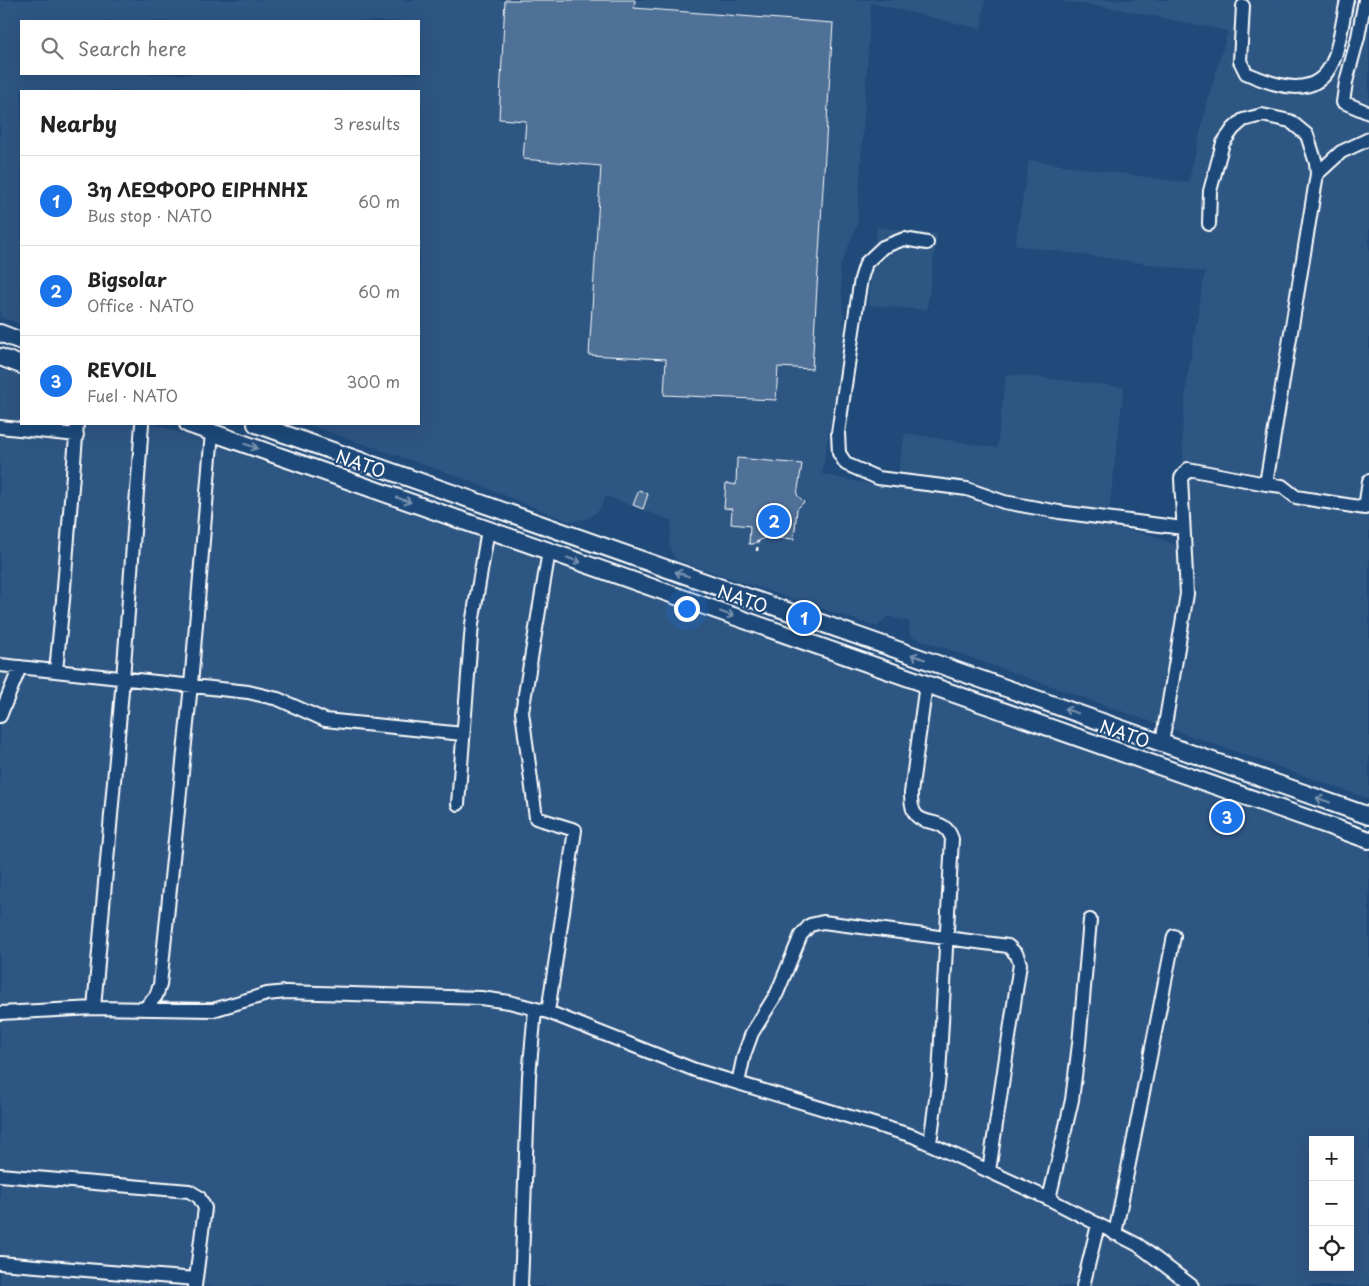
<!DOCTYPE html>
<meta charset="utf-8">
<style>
:root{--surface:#fff;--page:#f6f6f6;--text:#222;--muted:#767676;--line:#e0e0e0;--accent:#1a73e8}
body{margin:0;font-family:"Playpen Sans",sans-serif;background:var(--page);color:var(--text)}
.controls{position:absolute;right:15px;bottom:15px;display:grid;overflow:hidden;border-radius:0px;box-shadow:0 5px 20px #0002}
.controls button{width:45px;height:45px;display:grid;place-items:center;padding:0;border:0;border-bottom:1px solid var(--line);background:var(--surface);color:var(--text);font:25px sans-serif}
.you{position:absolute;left:686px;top:608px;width:18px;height:18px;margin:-12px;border:4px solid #fff;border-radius:50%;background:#1a73e8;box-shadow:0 0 0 8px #1a73e833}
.badge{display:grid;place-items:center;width:32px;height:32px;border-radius:50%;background:var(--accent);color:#fff;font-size:16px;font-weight:700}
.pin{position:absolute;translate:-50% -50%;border:2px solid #fff;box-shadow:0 1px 5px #0006}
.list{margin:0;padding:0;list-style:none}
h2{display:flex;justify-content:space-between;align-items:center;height:65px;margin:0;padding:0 20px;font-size:21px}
h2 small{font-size:16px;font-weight:400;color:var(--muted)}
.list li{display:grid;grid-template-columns:32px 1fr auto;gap:15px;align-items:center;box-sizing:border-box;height:90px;padding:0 20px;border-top:1px solid var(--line)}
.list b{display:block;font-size:19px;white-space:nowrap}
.list p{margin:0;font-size:16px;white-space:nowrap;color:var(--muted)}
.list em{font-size:16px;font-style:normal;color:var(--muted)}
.icon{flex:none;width:28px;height:28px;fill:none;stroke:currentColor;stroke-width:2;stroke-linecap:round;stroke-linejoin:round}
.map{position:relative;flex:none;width:1369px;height:1286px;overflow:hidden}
.search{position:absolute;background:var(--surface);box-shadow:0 5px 20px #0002;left:20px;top:20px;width:400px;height:55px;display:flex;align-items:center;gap:12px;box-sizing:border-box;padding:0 18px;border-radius:0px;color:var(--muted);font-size:19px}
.panel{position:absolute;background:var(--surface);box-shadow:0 5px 20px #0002;left:20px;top:90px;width:400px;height:335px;border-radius:0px}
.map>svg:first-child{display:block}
</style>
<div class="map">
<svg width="1369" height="1286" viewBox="0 0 1369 1286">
<rect width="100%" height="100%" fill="#1f4a7a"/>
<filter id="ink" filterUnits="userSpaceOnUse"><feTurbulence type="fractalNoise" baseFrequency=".02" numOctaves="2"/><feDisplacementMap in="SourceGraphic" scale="10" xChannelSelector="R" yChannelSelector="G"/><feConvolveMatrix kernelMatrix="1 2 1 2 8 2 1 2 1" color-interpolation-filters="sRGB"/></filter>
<g filter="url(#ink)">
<path fill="#2e5683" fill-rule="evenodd" d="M0,0H985L981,29L871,3L857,225L840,267L845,337L822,474L895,490L905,433L997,448L1006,374L1124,387L1107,527L1153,535L1175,545L1188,546L1182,435L1187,380L1205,272L1015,245L1029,160L1188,183L1209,96L1228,31L1118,9L1053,0H1369V799L910,636L909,622L888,616L877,627L676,560L669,546L672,521L606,496L600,509L589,518L570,522L460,477L306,424H419V91H21V324L0,317ZM21,21H419V74H21Z
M877,227L937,234L927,310L868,305Z
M0,369L21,376V424H155L1369,850V1286H0ZM1313,1140H1350V1267H1313Z"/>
<path fill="#507197" stroke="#fff" d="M505,0H635L634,8L833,23L812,369L778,367L776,400L664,395L666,359L589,355L601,166L523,159L526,121L499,119Z
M737,458L802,464L797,495L804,502L797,509L794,539L766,537L753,544H749L750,526L731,524L732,509L724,508L726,483L736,485Z
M639,490L648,494L643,509L633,505Z"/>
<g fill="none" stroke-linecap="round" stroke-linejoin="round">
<g stroke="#fff" stroke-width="16">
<path id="minor" d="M1365,0L1358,37L1346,82L1343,102L1369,113
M1243,6L1240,61L1246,73C1275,86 1317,101 1333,61C1340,45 1343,17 1347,0
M1317,174L1341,152L1369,139
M927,243L904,239L883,247L866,263L861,279L858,297L838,433L839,453L846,464L878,478L967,489L1004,502L1059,512L1183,528
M0,427L77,435
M1266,484L1282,486L1296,497L1365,508L1369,481
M0,665L248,692L278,699L325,720L463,734
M56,671L63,600L77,424
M926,684L911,793C910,837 942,809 952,839L939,1076L930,1143
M0,716L20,667
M1162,743L1187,594L1181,478L1188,469L1266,484L1317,174L1316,163L1307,135L1290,121L1262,115L1243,120L1233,129L1223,143L1210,191L1209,224
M458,804L472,624L488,530
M94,1008L123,679L142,424
M145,1008L156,996L160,985L191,685L212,432
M548,1012L575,830L536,818L522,712L549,551
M0,1013L94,1008L213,1010L267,994L286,992L481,998L509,1002L548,1012L695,1070L913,1136L1049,1199L1138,1245L1192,1286
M738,1083L744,1055L752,1033L777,993L801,935L810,925L823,922L1008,946L1017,955L1020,964L989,1171
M0,1175L189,1191L199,1197L205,1208L195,1286
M1049,1199L1072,1100L1079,1044L1090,920
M1115,1234L1174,936
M0,1263L196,1279
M521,1286L529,1076L535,1010
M1083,1286L1098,1225"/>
</g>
<g stroke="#fff" stroke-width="20">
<path id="major" d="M0,333L21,341
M0,357L21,365
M188,424L1369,840
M256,424L1369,816"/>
</g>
<path stroke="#fff" stroke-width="2.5" stroke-dasharray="4 4" stroke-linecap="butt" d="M757,551L758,541"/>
<use href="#minor" stroke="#1f4a7a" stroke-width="12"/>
<use href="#major" stroke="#1f4a7a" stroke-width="16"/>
</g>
<defs><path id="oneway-shaft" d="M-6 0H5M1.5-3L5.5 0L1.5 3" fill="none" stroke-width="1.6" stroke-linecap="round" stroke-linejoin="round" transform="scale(1.25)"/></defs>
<g stroke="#7992af">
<use href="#oneway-shaft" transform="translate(251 446) rotate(19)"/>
<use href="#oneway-shaft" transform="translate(404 500) rotate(19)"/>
<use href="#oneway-shaft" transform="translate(574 560) rotate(19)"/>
<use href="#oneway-shaft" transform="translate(682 574) rotate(-161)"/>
<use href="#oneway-shaft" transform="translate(727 614) rotate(19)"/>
<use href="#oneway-shaft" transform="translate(918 657) rotate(-161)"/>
<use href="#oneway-shaft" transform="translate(1071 711) rotate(-161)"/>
<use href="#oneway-shaft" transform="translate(1323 800) rotate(-161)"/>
</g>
</g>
<g text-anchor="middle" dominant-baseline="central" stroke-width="4.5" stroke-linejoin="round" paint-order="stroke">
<g font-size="18" fill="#fff" stroke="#1f4a7a">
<text transform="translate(361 463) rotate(19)">ΝΑΤΟ</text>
<text transform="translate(743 598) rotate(19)">ΝΑΤΟ</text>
<text transform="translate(1125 733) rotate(19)">ΝΑΤΟ</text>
</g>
</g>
</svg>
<div class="controls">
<button>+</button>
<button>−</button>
<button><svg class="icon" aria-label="locate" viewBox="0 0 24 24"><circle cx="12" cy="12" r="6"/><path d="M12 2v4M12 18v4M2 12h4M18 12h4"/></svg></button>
</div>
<div class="you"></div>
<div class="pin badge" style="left:804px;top:618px">1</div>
<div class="pin badge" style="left:774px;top:521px">2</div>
<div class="pin badge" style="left:1227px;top:817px">3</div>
<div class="search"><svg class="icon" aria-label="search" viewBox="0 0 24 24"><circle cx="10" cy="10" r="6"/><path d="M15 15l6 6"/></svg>Search here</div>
<section class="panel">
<h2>Nearby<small>3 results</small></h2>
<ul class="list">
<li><span class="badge">1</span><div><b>3η ΛΕΩΦΟΡΟ ΕΙΡΗΝΗΣ</b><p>Bus stop · ΝΑΤΟ</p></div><em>60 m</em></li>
<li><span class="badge">2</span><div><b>Bigsolar</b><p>Office · ΝΑΤΟ</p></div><em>60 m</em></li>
<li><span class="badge">3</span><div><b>REVOIL</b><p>Fuel · ΝΑΤΟ</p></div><em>300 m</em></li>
</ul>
</section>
</div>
